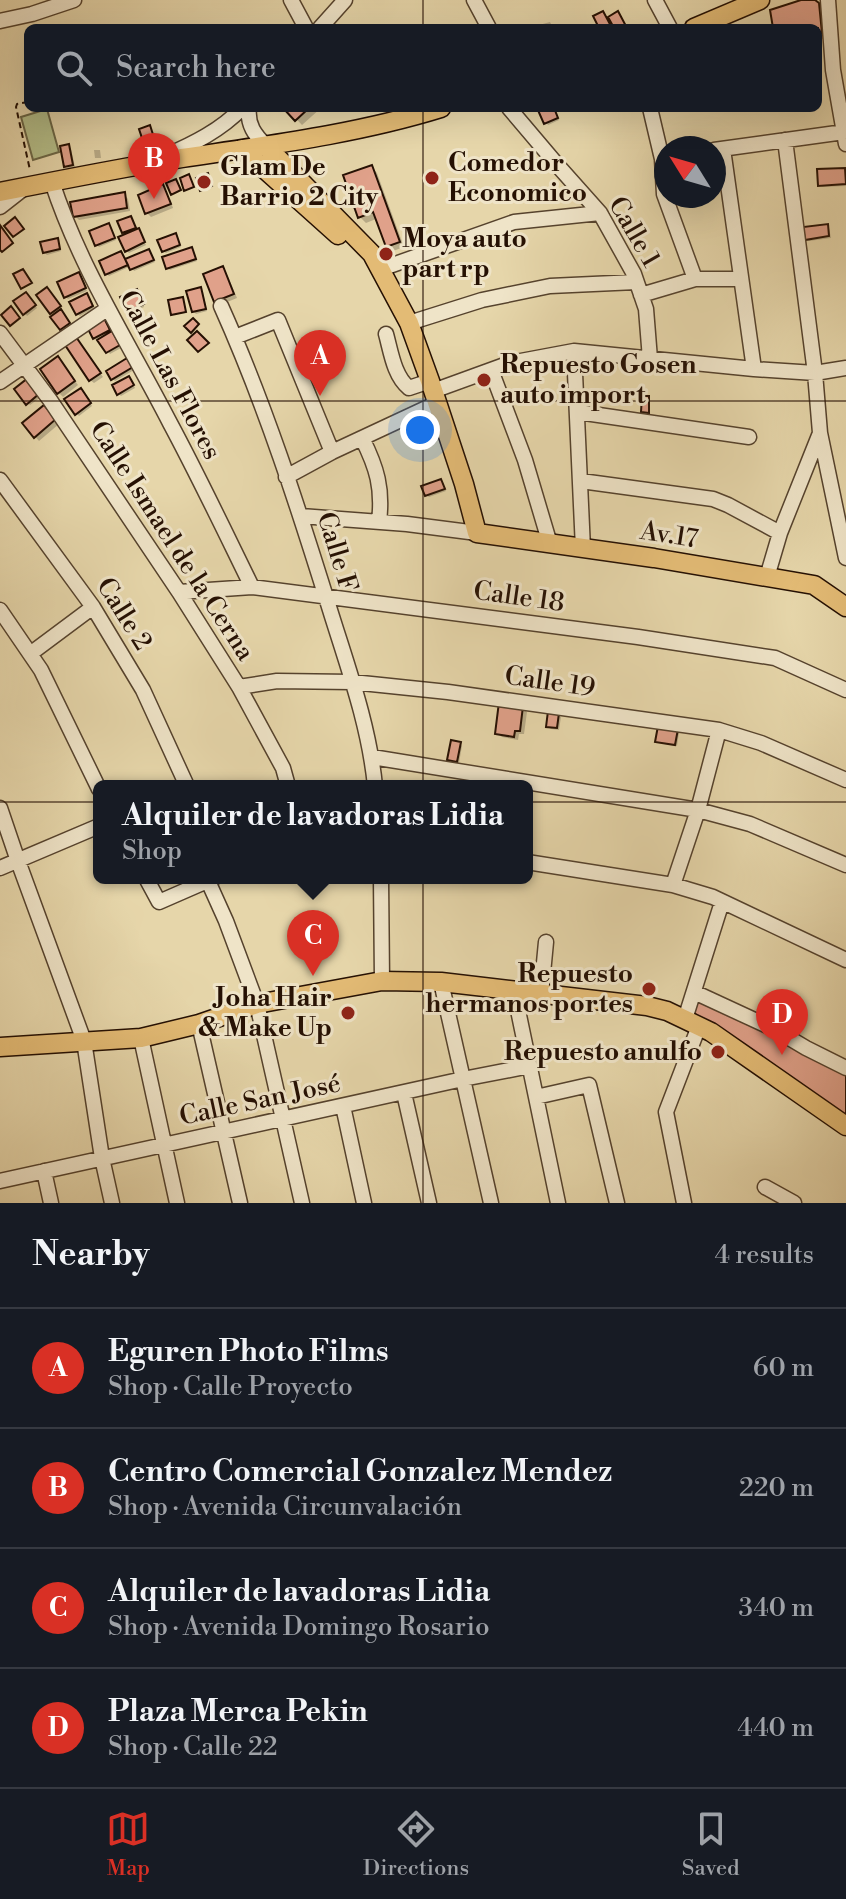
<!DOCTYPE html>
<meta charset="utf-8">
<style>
:root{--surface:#171b24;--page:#242831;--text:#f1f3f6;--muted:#9ea1a6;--line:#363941;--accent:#d93025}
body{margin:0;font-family:"Libre Bodoni",serif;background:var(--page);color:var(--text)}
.compass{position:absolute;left:654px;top:136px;width:72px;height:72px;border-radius:50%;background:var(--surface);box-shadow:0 8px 32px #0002;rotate:307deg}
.you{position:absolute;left:420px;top:430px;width:28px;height:28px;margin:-20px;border:6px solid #fff;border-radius:50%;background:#1a73e8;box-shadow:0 0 0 12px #1a73e833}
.badge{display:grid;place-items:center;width:52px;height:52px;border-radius:50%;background:var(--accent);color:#fff;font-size:26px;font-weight:700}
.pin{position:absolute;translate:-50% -66px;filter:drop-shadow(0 2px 4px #0008)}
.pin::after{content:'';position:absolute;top:42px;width:28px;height:24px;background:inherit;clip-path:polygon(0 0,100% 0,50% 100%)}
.popup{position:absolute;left:93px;top:780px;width:440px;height:104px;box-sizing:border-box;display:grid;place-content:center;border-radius:12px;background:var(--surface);filter:drop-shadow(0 2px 6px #0005);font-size:26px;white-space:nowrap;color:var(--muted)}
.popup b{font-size:30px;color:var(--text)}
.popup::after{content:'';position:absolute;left:50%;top:100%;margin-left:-16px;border:16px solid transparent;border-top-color:var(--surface)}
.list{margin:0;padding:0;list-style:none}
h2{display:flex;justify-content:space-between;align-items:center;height:104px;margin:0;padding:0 32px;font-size:34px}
h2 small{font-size:26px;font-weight:400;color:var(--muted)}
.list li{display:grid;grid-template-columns:52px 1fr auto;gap:24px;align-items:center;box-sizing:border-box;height:120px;padding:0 32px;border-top:2px solid var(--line)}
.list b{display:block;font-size:30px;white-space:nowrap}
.list p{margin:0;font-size:26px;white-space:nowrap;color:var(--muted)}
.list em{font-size:26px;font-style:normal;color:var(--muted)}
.icon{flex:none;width:44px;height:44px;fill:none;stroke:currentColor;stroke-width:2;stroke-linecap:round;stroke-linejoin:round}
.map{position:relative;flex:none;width:846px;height:1203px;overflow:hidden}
.search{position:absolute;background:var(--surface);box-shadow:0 8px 32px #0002;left:24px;right:24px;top:24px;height:88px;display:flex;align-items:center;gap:20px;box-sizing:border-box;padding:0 28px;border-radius:12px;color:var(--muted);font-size:30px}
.sheet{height:584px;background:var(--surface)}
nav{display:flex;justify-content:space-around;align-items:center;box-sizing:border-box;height:112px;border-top:2px solid var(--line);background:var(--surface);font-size:22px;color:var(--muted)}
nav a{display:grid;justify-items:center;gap:4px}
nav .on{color:var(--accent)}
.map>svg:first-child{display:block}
</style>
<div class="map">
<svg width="846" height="1203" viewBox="0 0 846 1203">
<rect width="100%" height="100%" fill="#e6d6aa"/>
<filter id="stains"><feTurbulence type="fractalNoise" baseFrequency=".0025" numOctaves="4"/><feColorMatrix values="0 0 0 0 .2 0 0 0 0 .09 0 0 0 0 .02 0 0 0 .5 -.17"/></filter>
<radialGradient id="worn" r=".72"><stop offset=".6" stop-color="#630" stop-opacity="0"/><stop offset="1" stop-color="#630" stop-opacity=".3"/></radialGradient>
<path fill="#b4be89" stroke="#6c6746" stroke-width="2" d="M47,109L59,152L33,160L21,117Z"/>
<path fill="#0003" d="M807,0H812L824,11L827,38L818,40V28H775Z
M550,22L553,28H539V25Z
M286,108H321L302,125Z
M539,108H554L559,120L548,125Z
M69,147L71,149L75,167L68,168L66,166Z
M94,150H100L101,158H95Z
M372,167L377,173L404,247L393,251L388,246L376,219L366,223L360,217Z
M844,170L846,171V186L822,187L820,185Z
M163,187L167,191L173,208L151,217L147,213Z
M124,194L128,199L130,211L79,220L75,216Z
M131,218L146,245L129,253L127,251V235L123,232Z
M827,226L829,228L831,238L809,241L806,239Z
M111,227L116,240L99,247L97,245Z
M175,235L181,247L166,253L163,251Z
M57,240L61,251L47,255L44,252Z
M192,249L197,261L170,270L168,268Z
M149,251L155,262L134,271L131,266L109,276L107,274L125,261Z
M222,268L226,272L237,298L220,305L216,301L205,275Z
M79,275L87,291L68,299L66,297Z
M47,290L62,309L60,311L71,326L64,331L53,317L55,316L39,296Z
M200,290L203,292L207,311L196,314L194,312H197L196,308Z
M26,294L37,308L27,316L16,301Z
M139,294L144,307L131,313L129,310Z
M89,298L94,308L80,316L77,314Z
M106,323L121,348L110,354L99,339L97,340L95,337Z
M78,340L103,377L94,383L90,380Z
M129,362L134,370L115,381L113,379Z
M62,363L78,385L63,397L59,393Z
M131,380L135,388L121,396L118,393Z
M28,381L41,397L30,405L17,389Z
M83,393L92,406L79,416L76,413Z
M44,407L59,424L39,441L24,424Z
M441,481L446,491L429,497L426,495Z
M523,708L527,712L524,734H519L518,740L502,737L497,733Z
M558,715L561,717L559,730L551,729L548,726Z
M677,731L679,733L677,746L659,743L657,741Z
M460,744L462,746L459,763L452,762L449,760Z"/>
<path fill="#e0a18a" stroke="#251003" stroke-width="2" d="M801,0H815L819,3L822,33L818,34V28H773L770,10Z
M603,11L612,28H599L593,16Z
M618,11L627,28H614L608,17Z
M283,108H309L295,121Z
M537,108H554L558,118L544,124Z
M150,125L155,141L144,144L139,129Z
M69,144L73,165L64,167L60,146Z
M372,165L400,242L386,247L373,212L358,218L343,175Z
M845,168L846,184L818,186L817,169Z
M208,173L212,186L200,191L196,178Z
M189,174L194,187L184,191L180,178Z
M176,179L181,190L171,195L166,183Z
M163,184L171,204L145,214L138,195Z
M125,192L127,208L73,217L70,202Z
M131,216L136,228L122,233L117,221Z
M15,217L24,229L13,237L4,226Z
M109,223L115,238L95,246L89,231Z
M828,224L829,236L805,240L803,227Z
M0,225L13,243L2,252L0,250Z
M139,228L145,242L125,252L118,237Z
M176,233L180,245L162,252L157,240Z
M58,238L60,249L43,253L40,242Z
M192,247L196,259L166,269L162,257Z
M149,249L154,260L130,270L125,259Z
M121,251L128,265L105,275L99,261Z
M223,266L234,294L214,302L203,274Z
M23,269L32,283L21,289L13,274Z
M79,272L86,288L64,298L57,282Z
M47,287L61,306L50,314L36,295Z
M201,287L206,309L192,312L186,291Z
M137,289L144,304L127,312L120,297Z
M26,292L36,305L23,315L13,301Z
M87,293L93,306L76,315L69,302Z
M183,297L186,312L171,315L168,300Z
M11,306L20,318L10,326L1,315Z
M61,309L70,323L60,330L50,317Z
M104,318L110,330L93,339L87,327Z
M193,318L199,324L191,333L184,326Z
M112,331L120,345L106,353L97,340Z
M197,331L209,343L198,352L187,340Z
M74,334L101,373L89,381L63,342Z
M58,356L75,381L57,394L40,369Z
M127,358L133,367L111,380L106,371Z
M129,376L134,385L117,395L112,385Z
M28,378L40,393L26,405L14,389Z
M81,388L91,403L75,415L64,399Z
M642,396H649V413L641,412Z
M44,405L56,419L34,438L22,423Z
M441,479L445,489L425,496L421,486Z
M499,702L523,706L520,731H515L514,737L495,734Z
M548,711L559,713L557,728L546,727Z
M658,726L678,729L675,745L655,742Z
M451,740L461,742L457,762L447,760Z
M703,1001L846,1072V1119L700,1020L693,1011L696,1002Z"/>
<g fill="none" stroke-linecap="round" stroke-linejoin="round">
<g stroke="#55422d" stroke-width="17">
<path id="minor" d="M291,0L306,28
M474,0L489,28
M655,0L670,28
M828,0L833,70L846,144
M0,21L32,14L74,0
M320,28L345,0
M249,108C247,125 255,135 266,146
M509,108L559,167L600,213L634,274L646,309L650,359
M650,108L662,159L664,194L695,279
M785,140L815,373L820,433L846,558
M723,149L754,369
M714,150L844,132
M165,156C193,144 221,130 242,108
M52,182C80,268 129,343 170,423C199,477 225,532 252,587
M0,207L23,189
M381,269L514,222L600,213
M641,295L695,279H741
M221,306C265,404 298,507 330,610C348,668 369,725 375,786
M409,323L482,300L550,286L636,282
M0,333L50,400L179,592L239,687L283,768L288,786
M386,334C391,352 394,376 409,388L430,381
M235,337L278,320L332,452
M574,351L583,549
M491,370L525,460L550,544
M0,382L107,309
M433,391L510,363L574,351L754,369L815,373L846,368
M578,412L749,437
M362,438C377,468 383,488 379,522
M286,477L332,452L437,403
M0,480L93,607L143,690L187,786
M581,481L713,499L728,505L780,533
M301,516L407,524L477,533
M767,577L780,533L820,433
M179,592L252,587L638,637L775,658L846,690
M0,610L41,670L99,789
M30,654L93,607
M239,687L277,681L352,682L448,692L719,730L761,743L846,780
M372,757L698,810L750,824L846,865
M0,808L18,861L84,1041L102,1158L112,1203
M527,862L673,885L713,897L846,960
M0,868L99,826
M146,878L159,902L214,878
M381,878L382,981
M208,881L226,921L257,1004L302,1203
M673,885L698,810L719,730
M441,982L491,1203
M514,991L558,1203
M694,992L774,1029L806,1048L846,1068
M541,994L546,942
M685,1019L722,902
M199,1024L240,1203
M141,1038L177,1203
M404,1093L429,1203
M536,1097L589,1085L617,1203
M343,1106L364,1203
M44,1171L51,1203
M0,1181L463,1079L530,1066
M765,1187L794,1203
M684,1203L666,1112L699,1026"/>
</g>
<g stroke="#251003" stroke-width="21">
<path id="major" d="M694,28L760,0
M266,146L372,254L409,323L430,381L464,484L477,533L654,558L814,585L846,607
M242,149L338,235
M0,192C60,180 121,168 182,158C269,145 357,134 441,108
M0,1047L141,1038L199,1024L257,1004L382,981L441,982L647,1006L667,1011L711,1032L846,1126"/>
</g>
<path stroke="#251003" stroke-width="2" stroke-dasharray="6 4" stroke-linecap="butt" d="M28,102L17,104L16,107L30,170"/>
<use href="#minor" stroke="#efe4c8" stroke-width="14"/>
<use href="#major" stroke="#e3bb75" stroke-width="18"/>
</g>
<path fill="none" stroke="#251003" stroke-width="2" stroke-opacity="0.55" d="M423,0V28M423,108V1203M0,401H846M0,802H846"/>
<g fill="#8f2418" stroke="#efe4c8" stroke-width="3">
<circle cx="432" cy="178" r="8"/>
<circle cx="204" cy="182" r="8"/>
<circle cx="386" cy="254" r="8"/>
<circle cx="484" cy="380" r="8"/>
<circle cx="649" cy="989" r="8"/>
<circle cx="348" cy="1013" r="8"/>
<circle cx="718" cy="1052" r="8"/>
</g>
<g text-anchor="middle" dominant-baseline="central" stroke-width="6" stroke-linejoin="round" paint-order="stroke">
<g font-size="26" font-weight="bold" fill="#251003" stroke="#efe4c8" text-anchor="start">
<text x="448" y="163">Comedor<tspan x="448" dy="30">Economico</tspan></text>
<text x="220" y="167">Glam De<tspan x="220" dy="30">Barrio 2 City</tspan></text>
<text x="402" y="239">Moya auto<tspan x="402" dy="30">part rp</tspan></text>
<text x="500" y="365">Repuesto Gosen<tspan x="500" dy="30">auto import</tspan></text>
<text x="633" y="974" text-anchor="end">Repuesto<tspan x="633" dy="30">hermanos portes</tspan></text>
<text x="332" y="998" text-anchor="end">Joha Hair<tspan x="332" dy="30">&amp; Make Up</tspan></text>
<text x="702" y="1052" text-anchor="end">Repuesto anulfo</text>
</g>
<g font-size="26" fill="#251003" stroke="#efe4c8">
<text transform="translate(634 232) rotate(60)">Calle 1</text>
<text transform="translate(170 375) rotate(62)">Calle Las Flores</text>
<text transform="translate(669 535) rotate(9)">Av.17</text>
<text transform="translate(172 541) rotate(57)">Calle Ismael de la Cerna</text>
<text transform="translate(337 552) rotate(73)">Calle F</text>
<text transform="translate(519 597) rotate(8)">Calle 18</text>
<text transform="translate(124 614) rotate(58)">Calle 2</text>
<text transform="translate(550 682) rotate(8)">Calle 19</text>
<text transform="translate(260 1100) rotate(-12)">Calle San José</text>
</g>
</g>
<rect width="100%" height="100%" filter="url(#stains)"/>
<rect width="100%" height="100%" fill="url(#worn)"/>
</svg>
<svg class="compass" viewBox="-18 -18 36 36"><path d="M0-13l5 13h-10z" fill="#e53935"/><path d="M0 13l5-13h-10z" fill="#9ea1a6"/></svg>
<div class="you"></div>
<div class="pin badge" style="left:320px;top:396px">A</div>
<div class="pin badge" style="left:154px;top:199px">B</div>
<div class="pin badge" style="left:313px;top:976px">C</div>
<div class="popup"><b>Alquiler de lavadoras Lidia</b>Shop</div>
<div class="pin badge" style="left:782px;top:1055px">D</div>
<div class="search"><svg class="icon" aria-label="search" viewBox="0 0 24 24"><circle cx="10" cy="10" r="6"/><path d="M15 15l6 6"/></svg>Search here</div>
</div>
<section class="sheet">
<h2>Nearby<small>4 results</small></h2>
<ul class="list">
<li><span class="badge">A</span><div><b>Eguren Photo Films</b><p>Shop · Calle Proyecto</p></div><em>60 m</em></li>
<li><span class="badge">B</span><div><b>Centro Comercial Gonzalez Mendez</b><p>Shop · Avenida Circunvalación</p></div><em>220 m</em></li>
<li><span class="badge">C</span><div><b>Alquiler de lavadoras Lidia</b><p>Shop · Avenida Domingo Rosario</p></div><em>340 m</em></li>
<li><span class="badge">D</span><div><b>Plaza Merca Pekin</b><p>Shop · Calle 22</p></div><em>440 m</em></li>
</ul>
</section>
<nav>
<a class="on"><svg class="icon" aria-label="map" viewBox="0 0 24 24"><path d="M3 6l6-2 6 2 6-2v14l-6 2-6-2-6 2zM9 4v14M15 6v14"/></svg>Map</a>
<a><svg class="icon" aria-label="directions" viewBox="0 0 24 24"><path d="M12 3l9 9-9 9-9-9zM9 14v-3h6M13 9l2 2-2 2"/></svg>Directions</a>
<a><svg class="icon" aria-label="saved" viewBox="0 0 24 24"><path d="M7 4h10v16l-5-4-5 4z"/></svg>Saved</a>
</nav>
